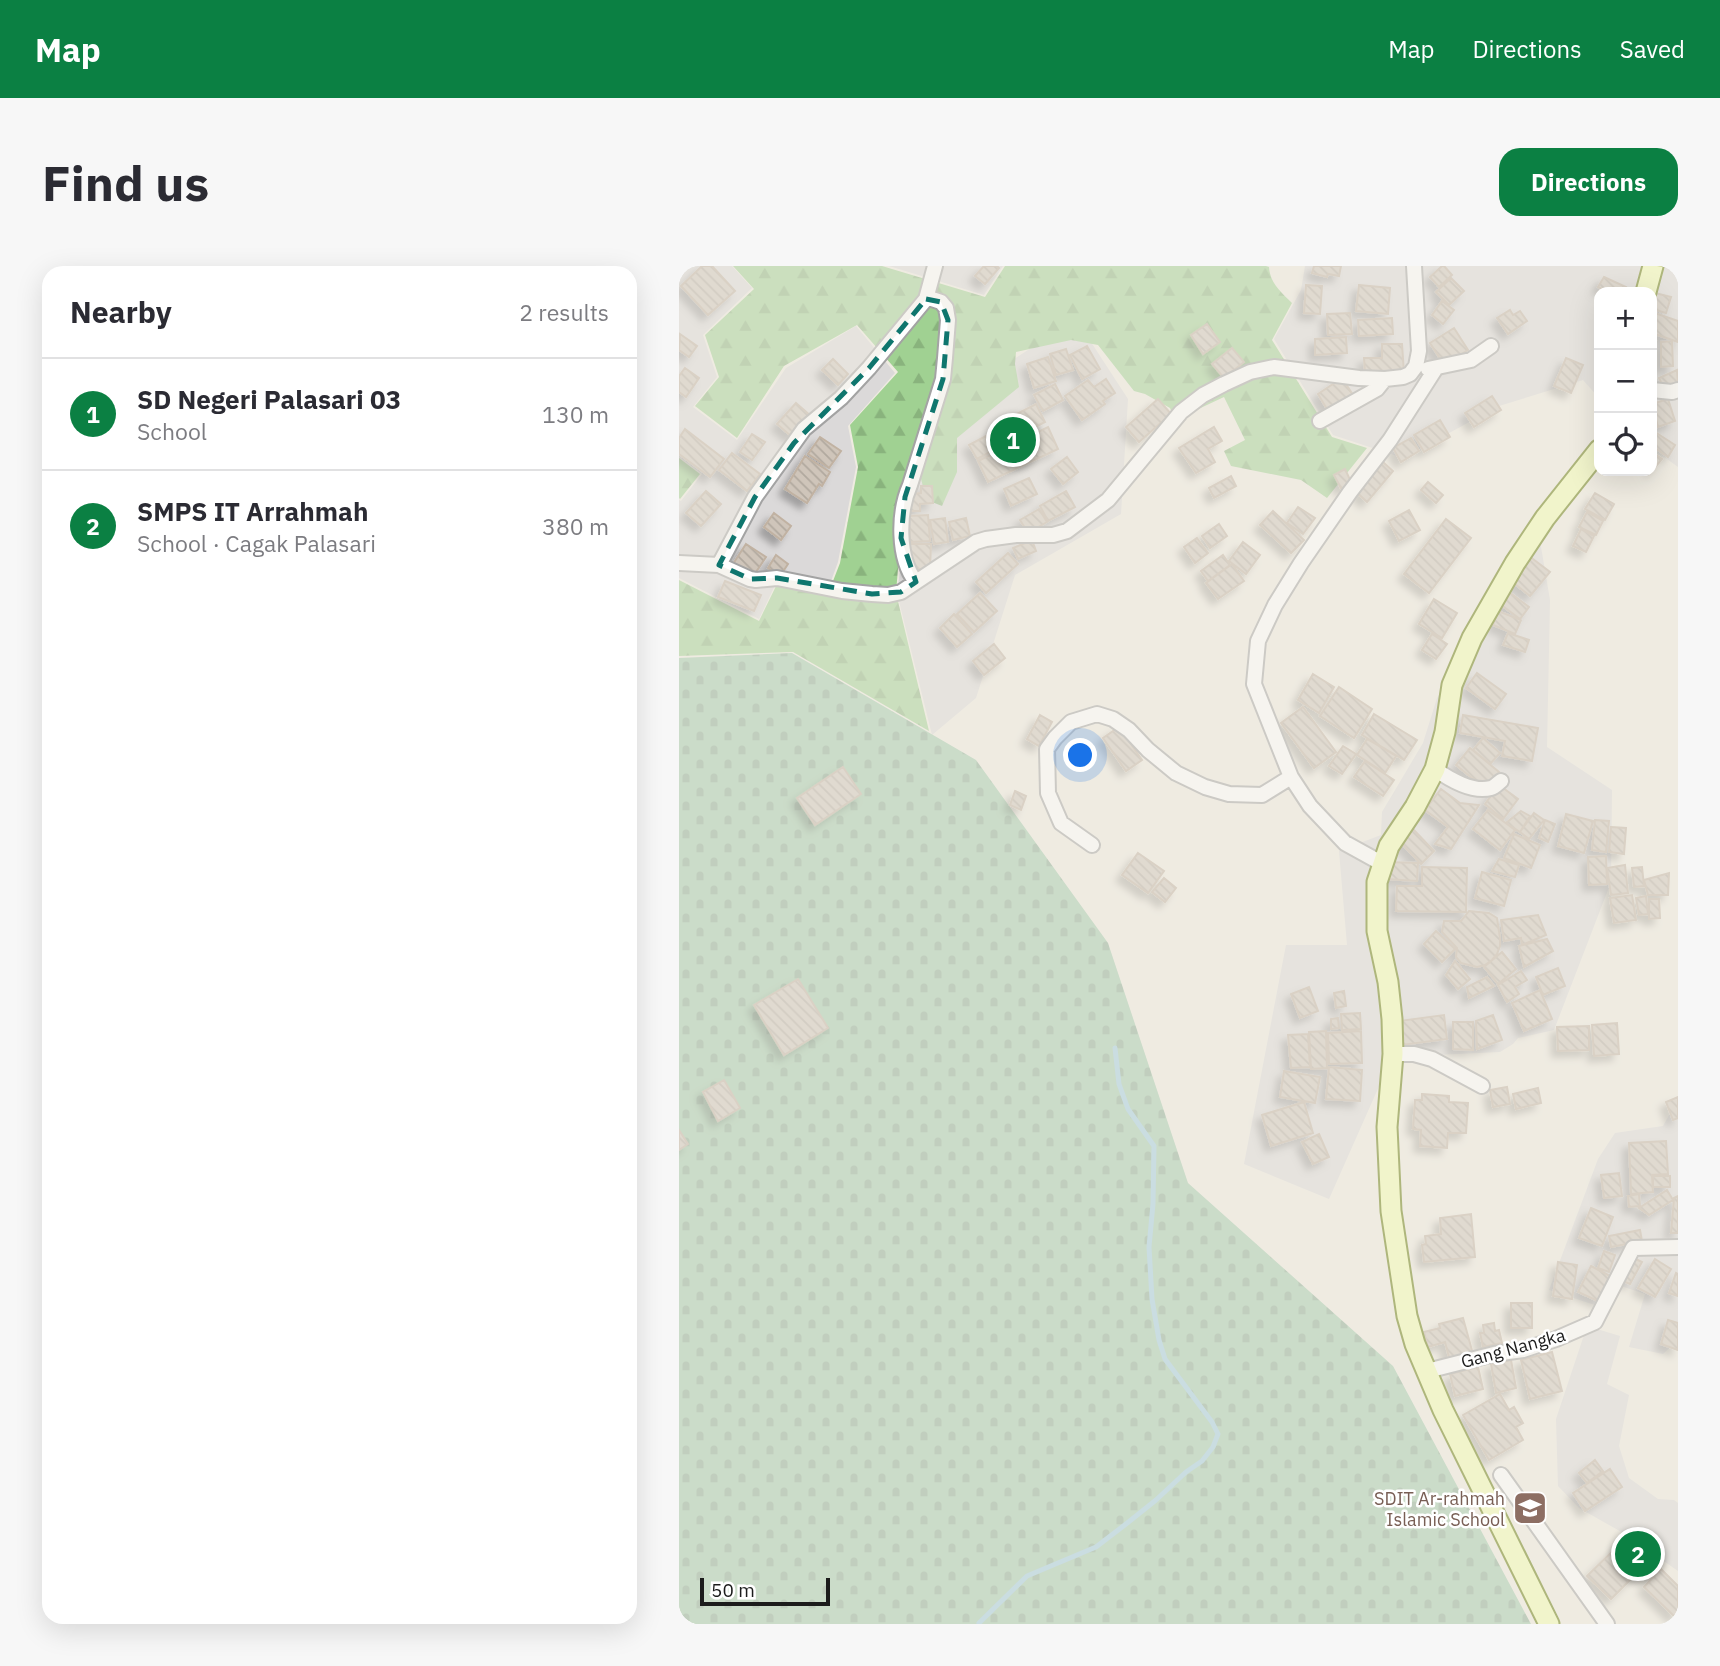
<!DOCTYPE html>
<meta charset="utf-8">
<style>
:root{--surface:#fff;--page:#f7f7f7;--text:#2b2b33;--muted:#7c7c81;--line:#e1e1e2;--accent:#0b8043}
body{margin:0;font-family:"IBM Plex Sans",sans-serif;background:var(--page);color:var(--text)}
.controls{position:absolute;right:21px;top:21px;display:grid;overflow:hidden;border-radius:14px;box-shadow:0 7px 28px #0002}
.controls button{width:63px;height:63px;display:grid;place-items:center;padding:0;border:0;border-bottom:2px solid var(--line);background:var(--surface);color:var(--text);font:35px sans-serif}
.scale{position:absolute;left:21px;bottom:18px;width:130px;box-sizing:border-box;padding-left:7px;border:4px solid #1c1c1c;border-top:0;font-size:19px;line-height:24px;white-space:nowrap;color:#1c1c1c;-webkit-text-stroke:5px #fff;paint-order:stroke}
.you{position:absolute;left:402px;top:490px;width:24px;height:24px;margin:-18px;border:5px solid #fff;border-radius:50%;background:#1a73e8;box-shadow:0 0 0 10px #1a73e833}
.badge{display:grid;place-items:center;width:46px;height:46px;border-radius:50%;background:var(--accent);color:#fff;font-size:23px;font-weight:700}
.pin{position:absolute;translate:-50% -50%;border:4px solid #fff;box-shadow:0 2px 7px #0006}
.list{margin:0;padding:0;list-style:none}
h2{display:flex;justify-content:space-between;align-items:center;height:91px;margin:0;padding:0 28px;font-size:30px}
h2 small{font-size:23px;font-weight:400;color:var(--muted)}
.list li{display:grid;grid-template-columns:46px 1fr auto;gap:21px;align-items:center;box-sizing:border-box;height:112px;padding:0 28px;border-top:2px solid var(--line)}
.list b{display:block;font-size:26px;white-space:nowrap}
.list p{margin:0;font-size:23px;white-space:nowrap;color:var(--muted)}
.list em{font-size:23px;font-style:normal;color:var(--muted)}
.icon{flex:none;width:38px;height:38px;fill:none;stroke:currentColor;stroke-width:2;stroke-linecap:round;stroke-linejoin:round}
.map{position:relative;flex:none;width:999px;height:1358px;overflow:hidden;border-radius:21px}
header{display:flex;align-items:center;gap:42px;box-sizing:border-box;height:98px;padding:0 35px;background:var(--accent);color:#fff}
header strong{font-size:33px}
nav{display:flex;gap:38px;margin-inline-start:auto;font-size:24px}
.intro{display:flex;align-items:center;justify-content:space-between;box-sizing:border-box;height:168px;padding:0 42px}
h1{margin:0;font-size:49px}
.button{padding:18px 32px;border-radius:21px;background:var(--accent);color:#fff;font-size:24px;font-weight:700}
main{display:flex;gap:42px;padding:0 42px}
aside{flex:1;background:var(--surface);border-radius:21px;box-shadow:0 7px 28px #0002}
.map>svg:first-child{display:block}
</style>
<header>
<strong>Map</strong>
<nav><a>Map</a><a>Directions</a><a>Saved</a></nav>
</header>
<div class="intro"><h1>Find us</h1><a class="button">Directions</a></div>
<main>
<aside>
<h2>Nearby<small>2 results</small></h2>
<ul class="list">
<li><span class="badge">1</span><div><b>SD Negeri Palasari 03</b><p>School</p></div><em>130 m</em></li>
<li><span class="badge">2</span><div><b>SMPS IT Arrahmah</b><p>School · Cagak Palasari</p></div><em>380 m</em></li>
</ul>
</aside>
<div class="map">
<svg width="999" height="1358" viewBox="0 0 999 1358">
<defs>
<pattern id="forest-firs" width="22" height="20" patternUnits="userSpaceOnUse" patternTransform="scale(1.75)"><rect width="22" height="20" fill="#a0d192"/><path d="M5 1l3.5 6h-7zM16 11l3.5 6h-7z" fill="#89b37d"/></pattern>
<pattern id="cemetery-stones" width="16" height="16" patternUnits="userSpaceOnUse" patternTransform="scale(1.75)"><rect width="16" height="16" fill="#a0c9aa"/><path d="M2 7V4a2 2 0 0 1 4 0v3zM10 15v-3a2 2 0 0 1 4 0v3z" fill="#89ac92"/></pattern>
<pattern id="building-back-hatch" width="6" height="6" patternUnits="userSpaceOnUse" patternTransform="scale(1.75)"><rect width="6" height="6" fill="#cfc5ba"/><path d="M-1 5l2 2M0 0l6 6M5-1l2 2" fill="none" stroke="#b1a99f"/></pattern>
<filter id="shadow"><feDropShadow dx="-6" dy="6" stdDeviation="3.5" flood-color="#0004"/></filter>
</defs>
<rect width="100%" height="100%" fill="#efebe1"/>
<path fill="#dbd9d9" d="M0,0H53L73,22L24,69L38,111L14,141L58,174L107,102L177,60L216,107L169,160L177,201L159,296L148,326L98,315L80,353L0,312V234L2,235L23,208L0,190Z
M210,0H324L305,29Z
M626,0H999V201L973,182V26H920V132L904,114L820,140L724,192L654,169L595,73L622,24Z
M397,53L449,133L442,248L336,309L297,432L253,469L218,327L234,209L304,113Z
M861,275L871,334L868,481L933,524L932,616L875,764L839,772L834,778L821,786L713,791L650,933L565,898L607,679H668L660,585L702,569L703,546L744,477L758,432Z
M999,833V1074L984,1088L950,1081L966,1028L942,1020L931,1044L870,1024L919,893L936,867L984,860Z
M908,1060L941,1070L928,1118L950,1129L940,1180L950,1212L979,1233L995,1234L999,1237V1305L946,1268L900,1242L879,1220L877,1153Z"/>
<path fill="url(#forest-firs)" d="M54,0H203L306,31L326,0H587L590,1C591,17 602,26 613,37L593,74L653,171L688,182L648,232L622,214L552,200L545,185L566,174L545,131L496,154L491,142L466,128L455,125L419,79L392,74L337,86L336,98L340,121L278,172V206L263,240L248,234L242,213L226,216L217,327L250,465L114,386L0,390V314L80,355L99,316L149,328L161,297L179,201L171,159L219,106L178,59L105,100L58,172L16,140L40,111L26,69L75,23Z
M0,192L21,208L1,233L0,232Z"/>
<path fill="url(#cemetery-stones)" d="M113,387L297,494L429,677L509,917L714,1100L852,1358H0V392Z"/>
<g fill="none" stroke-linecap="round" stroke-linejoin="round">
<path stroke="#9ecce0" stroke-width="5" d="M300,1357L348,1310L417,1281L447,1258L477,1234L507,1206L523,1195L534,1181L539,1168L533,1156L486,1093L480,1074L473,1033L470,981L474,938L475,880L449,843L440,818L436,782"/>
</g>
<path fill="url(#building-back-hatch)" stroke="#c1b2a2" stroke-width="2" filter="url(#shadow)" d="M23,0H33L56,25L29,49L2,20Z
M305,0H318L320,2L306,18L296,10Z
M635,0H662L660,10L649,8L648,11L633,7Z
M763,0H765L773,9L760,21L751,11Z
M925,11L947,21L945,26H929L919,21Z
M772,12L785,25L770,39L757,26Z
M627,19L643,20L641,48L625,47Z
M680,19L711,22L709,48L677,45Z
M976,27L992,31L987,47L973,43Z
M763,35L775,44L764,58L753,49Z
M831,44L834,49L841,45L848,55L829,68L818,52Z
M973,46L999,55V76L973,67Z
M671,47L673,68L649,69L648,48Z
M713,52L714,68L680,70L679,54Z
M528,58L541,76L524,88L512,69Z
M775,62L789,84L765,99L751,77Z
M1,68L18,80L10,91L0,84Z
M667,71L668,87L636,89V73Z
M973,74L977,75L974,98H973Z
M993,75L994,100L982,101V76Z
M703,78H723L725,107H686L685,92H703Z
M408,80L421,103L403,113L391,89Z
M553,82L565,96L545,112L533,98Z
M387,83L394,104L377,109L371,88Z
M369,91L377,115L355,122L348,98Z
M887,92L904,99L892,127L875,120Z
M154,93L169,108L159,119L143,104Z
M6,102L20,112L7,131L0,126V110Z
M998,104L999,118L986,125L980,112Z
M663,112L676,132L651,148L639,128Z
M427,113L436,127L424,135L426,138L403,154L386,130L409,114L415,121Z
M376,118L384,134L364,145L355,129Z
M813,130L822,144L795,161L786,147Z
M479,133L492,148L460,176L447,161Z
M989,133L996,155L979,161L973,138Z
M117,137L132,150L113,171L98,158Z
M357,138L366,156L335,172L326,154Z
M761,154L771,171L745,186L735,169Z
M369,161L379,183L309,216L299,195Z
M535,161L543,175L529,183L536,196L517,207L500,182Z
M6,163L45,193L31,211L0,188V172Z
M320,163L328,177L298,193L290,179Z
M973,164L996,179L989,191L973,180Z
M73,168L86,176L73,194L61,186Z
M141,171L162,185L150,202L129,188Z
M732,172L740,185L722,196L714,182Z
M973,186L983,193L973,205Z
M53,187L81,208L68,225L40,204Z
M126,190L151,206L143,220L140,218L128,237L106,223Z
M388,191L399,206L384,218L372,203Z
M704,196L714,205L688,236L678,227Z
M666,203L673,218L663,224L655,209Z
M552,210L557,220L535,232L530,222Z
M350,212L358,228L332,240L325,223Z
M749,216L764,229L757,237L742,224Z
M242,220H253L254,237L241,238V245H232V228L242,227Z
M27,225L42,238L22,260L7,247Z
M387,225L396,241L369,255L361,240Z
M916,227L935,238L926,254L906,243Z
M619,241L636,252L624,268L608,257Z
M360,243L368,256L349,267L341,254Z
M730,244L741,264L720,275L710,255Z
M594,245L625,274L612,287L581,259Z
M908,246L924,255L917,269L900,261Z
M95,247L112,260L102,274L85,261Z
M249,249L251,275L231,276L230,250Z
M266,252L269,276L255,278L251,254Z
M287,252L291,270L274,274L270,256Z
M767,253L792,272L750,327L725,308Z
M540,258L548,270L531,282L523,270Z
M902,263L915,270L907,286L894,280Z
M518,272L529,287L516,297L505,281Z
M353,274L357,285L339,293L334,282Z
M564,276L581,289L567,308L550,295Z
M67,278L87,291L73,312L54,298Z
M230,278H252L251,303H230Z
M329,287L339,298L307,327L297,316Z
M97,289L109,298L101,310L89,302Z
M544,289L551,299L529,315L522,305Z
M850,290L871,306L851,330L831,314Z
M553,298L565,315L539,333L527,317Z
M46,315L82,329L75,345L39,331Z
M830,326L850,341L841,353L821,338Z
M301,327L318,345L295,366L278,348Z
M755,333L778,347L763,372L740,358Z
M819,345L842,354L836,368L814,359Z
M275,348L293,368L278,381L261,362Z
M829,367L850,374L846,386L824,379Z
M753,368L768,378L757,393L743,384Z
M315,378L326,392L305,409L294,395Z
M798,407L827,428L816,443L787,422Z
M634,408L655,421L640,447L619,434Z
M660,421L693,443L675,472L641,450Z
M624,441L657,486L635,502L602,457Z
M695,448L738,474L725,494L683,469Z
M361,449L373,456L360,480L348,473Z
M784,449L859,462L853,495L823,490L826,475L781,467Z
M440,461L463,494L447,505L424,472Z
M804,472L821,487L811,498L794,484Z
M688,473L717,490L706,507L678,489Z
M664,480L677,488L663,508L650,500Z
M791,482L820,506L813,515L799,517L777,499Z
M686,495L715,514L704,530L675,511Z
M164,501L182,528L136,559L118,532Z
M820,519L839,533L824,553L806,538Z
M762,523L781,537L800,539L772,583L756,578L769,561L746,544Z
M336,525L347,530L342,544L331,539Z
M809,544L836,564L821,584L794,563Z
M842,545L851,550L841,566L827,557Z
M855,547L865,554L850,573L841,566Z
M887,548L914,555L905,587L879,580Z
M866,554L876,558L869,576L860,572Z
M916,554L930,555L927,586L913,584Z
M932,561L947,562L945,588L930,586Z
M733,562L755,585L742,598L720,575Z
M835,568L861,579L852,602L825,592Z
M459,587L485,605L469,627L443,609Z
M927,590L928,618L910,619L909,591Z
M820,593L840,599L836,611L813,605Z
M708,596L739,597L738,615L707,613Z
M946,599L949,627L932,629L928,602Z
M743,601L788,602L787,646L717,645L718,620H743Z
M963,601L965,620L955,621L953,602Z
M803,606L832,614L825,640L796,632Z
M990,607L989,629H969L965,614Z
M485,612L497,622L486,636L473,626Z
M953,629L957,654L935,657L931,632Z
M967,630L969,648L960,649L957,632Z
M970,633H980L981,652L970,653Z
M790,645L810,647L818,652L821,672V680L818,688L813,694L806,699L798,701L782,697L777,691L778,682L763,666L765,655H782Z
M859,649L867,669L843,679L842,672L825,675L822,654Z
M757,665L776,683L763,696L745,678Z
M868,673L874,685L845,701L840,680Z
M823,686L837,703L819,718L805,701Z
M776,695L791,713L779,723L767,709Z
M879,702L886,720L864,729L857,711Z
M842,705L848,714L836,721L840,728L828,736L819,719Z
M808,711L815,720L790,732L788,721Z
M119,713L149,762L105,789L75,739Z
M630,721L639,745L621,752L612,728Z
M861,724L873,753L845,765L833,737Z
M665,725L667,740L657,742L655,727Z
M681,747L682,763L663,764L662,748Z
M765,749L768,773L723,779L720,755Z
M814,749L823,774L798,783L797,755Z
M659,752L660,762L652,763V753Z
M774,756H794V784L774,783Z
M938,757L940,788L915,790L913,759Z
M910,760V784L879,785L878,761Z
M647,765L648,802L632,803L630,766Z
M682,765L683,797L650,798L649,767Z
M629,768L631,801L612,802L609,769Z
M650,801L683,804L681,835L647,833Z
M605,805L641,811L636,837L601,831Z
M45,814L61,842L39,855L24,826Z
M828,821L831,838L814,841L811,824Z
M859,822L862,837L837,843L834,828Z
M743,828L770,830V836L789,837L787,867H769L768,882L741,880L742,864L734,863L736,834H743Z
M999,831V852L994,854L987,836Z
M625,836L634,867L592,880L583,849Z
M0,864L9,878L0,884Z
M640,868L650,891L634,898L623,876Z
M987,875L989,908L973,909L974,926L952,928L950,877Z
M940,907L943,930L925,932L922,909Z
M974,910H991V921H974Z
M988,924L994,934L970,949L960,942Z
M960,928L961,940L950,941L949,930Z
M999,930V967H992L995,932Z
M912,942L934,951L923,980L900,972Z
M792,948L796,991L745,996L743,979L747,978L746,970L762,968L761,952Z
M961,964L963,975L932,981L930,970Z
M925,985L936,989L930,1006L919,1002Z
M950,990L963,996L951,1018L939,1013Z
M976,993L992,1003L976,1031L959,1022Z
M879,996L898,999L893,1033L874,1030Z
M912,1000L933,1011L921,1036L899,1026Z
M997,1007L999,1008V1030L990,1027Z
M832,1037H853V1062H832Z
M784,1052L794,1088L771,1095L766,1076L749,1081L745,1066L761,1062L760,1058Z
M989,1054L999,1057V1084L982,1078Z
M815,1057L816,1065L820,1064L823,1077L804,1081L801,1067H805L804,1059Z
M873,1086L883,1125L851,1133L842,1094Z
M832,1094L837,1122L817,1127L812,1098Z
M799,1101L804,1123L776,1130L771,1108Z
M821,1128L830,1144L835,1141L844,1157L837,1161L844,1174L810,1194L784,1149Z
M916,1194L924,1205L908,1217L900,1207Z
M931,1203L943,1221L906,1245L894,1227Z
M945,1274L968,1297L932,1333L908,1310Z
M982,1303L999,1320V1348L996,1351L965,1321Z"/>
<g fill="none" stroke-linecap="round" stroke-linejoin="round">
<g stroke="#a3a3a3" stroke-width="18">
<path id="street" d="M247,33L256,0
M749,103L792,94L812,80
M973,124L993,126L999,124
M641,155L698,123L706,113
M0,297L40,299L71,313L77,314L98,312L163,325L193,328L209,329L222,326L297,276L307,273L337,269H374L388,265L429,234L502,146L524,129L545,118L571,106L595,101L680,112L706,113L724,111L731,108L737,100L740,85L735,0
M40,299L76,231L115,177L125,163L162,132L190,102L247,33H253L262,36L267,42L269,54L266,92L264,113L231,219C219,246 218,292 237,316
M756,503C770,513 794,527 812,522C816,521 819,517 822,515
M413,579L382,557L369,527L368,483L376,472L392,456L418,448L434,453L450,464L469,484L497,507L526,521L550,528L583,529L612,511
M704,598L666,577L631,540L612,511L575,418L579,375L596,339L622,297L671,226L711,174L757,102
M714,788H735L753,793L803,820
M748,1105L815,1088L844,1084L877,1073L916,1056L954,982L999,981
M822,1209L928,1358"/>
</g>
<g stroke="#617700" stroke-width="23">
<path id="secondary" d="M967,26L974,0
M870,1358L764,1144L736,1078L728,1050L712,945L708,861L714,788L713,753L709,716L698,665V616L710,580L736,541L756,503L766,466L773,419L793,372L836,297L866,252L920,184"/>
</g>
<use href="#street" stroke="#fff" stroke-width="14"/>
<use href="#secondary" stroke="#f4feaf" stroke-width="19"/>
</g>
<path d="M0 0H999V1358H0ZM247,33L262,36L269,54L264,113L226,231L222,272L237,316L222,326L193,328L98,312L71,313L40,299L76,231L115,177L190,102Z" fill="#efebe1" fill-opacity=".55" fill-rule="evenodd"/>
<path fill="none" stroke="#0f766e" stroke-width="5" stroke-dasharray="14 9" stroke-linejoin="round" d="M247,33L262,36L269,54L264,113L226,231L222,272L237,316L222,326L193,328L98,312L71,313L40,299L76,231L115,177L190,102Z"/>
<defs>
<g id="school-square" transform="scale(1.75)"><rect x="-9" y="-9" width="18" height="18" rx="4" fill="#8d6e63" stroke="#fff"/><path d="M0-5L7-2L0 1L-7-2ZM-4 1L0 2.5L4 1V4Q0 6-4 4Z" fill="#fff"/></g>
</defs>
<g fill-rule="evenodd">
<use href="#school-square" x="851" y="1242"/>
</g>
<g text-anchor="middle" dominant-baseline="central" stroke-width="5" stroke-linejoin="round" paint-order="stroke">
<g font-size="18" fill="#1c1c1c" stroke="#fff">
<text transform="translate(834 1082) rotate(-15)">Gang Nangka</text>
</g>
<g font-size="18" fill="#785e54" stroke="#fff" text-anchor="end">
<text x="826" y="1232">SDIT Ar-rahmah<tspan x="826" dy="21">Islamic School</tspan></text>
</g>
</g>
</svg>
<div class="controls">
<button>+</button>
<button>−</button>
<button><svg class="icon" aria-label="locate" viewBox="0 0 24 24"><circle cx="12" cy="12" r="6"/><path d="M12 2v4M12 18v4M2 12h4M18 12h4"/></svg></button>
</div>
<div class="scale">50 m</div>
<div class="you"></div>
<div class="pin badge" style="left:334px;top:174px">1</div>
<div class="pin badge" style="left:959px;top:1288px">2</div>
</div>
</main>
